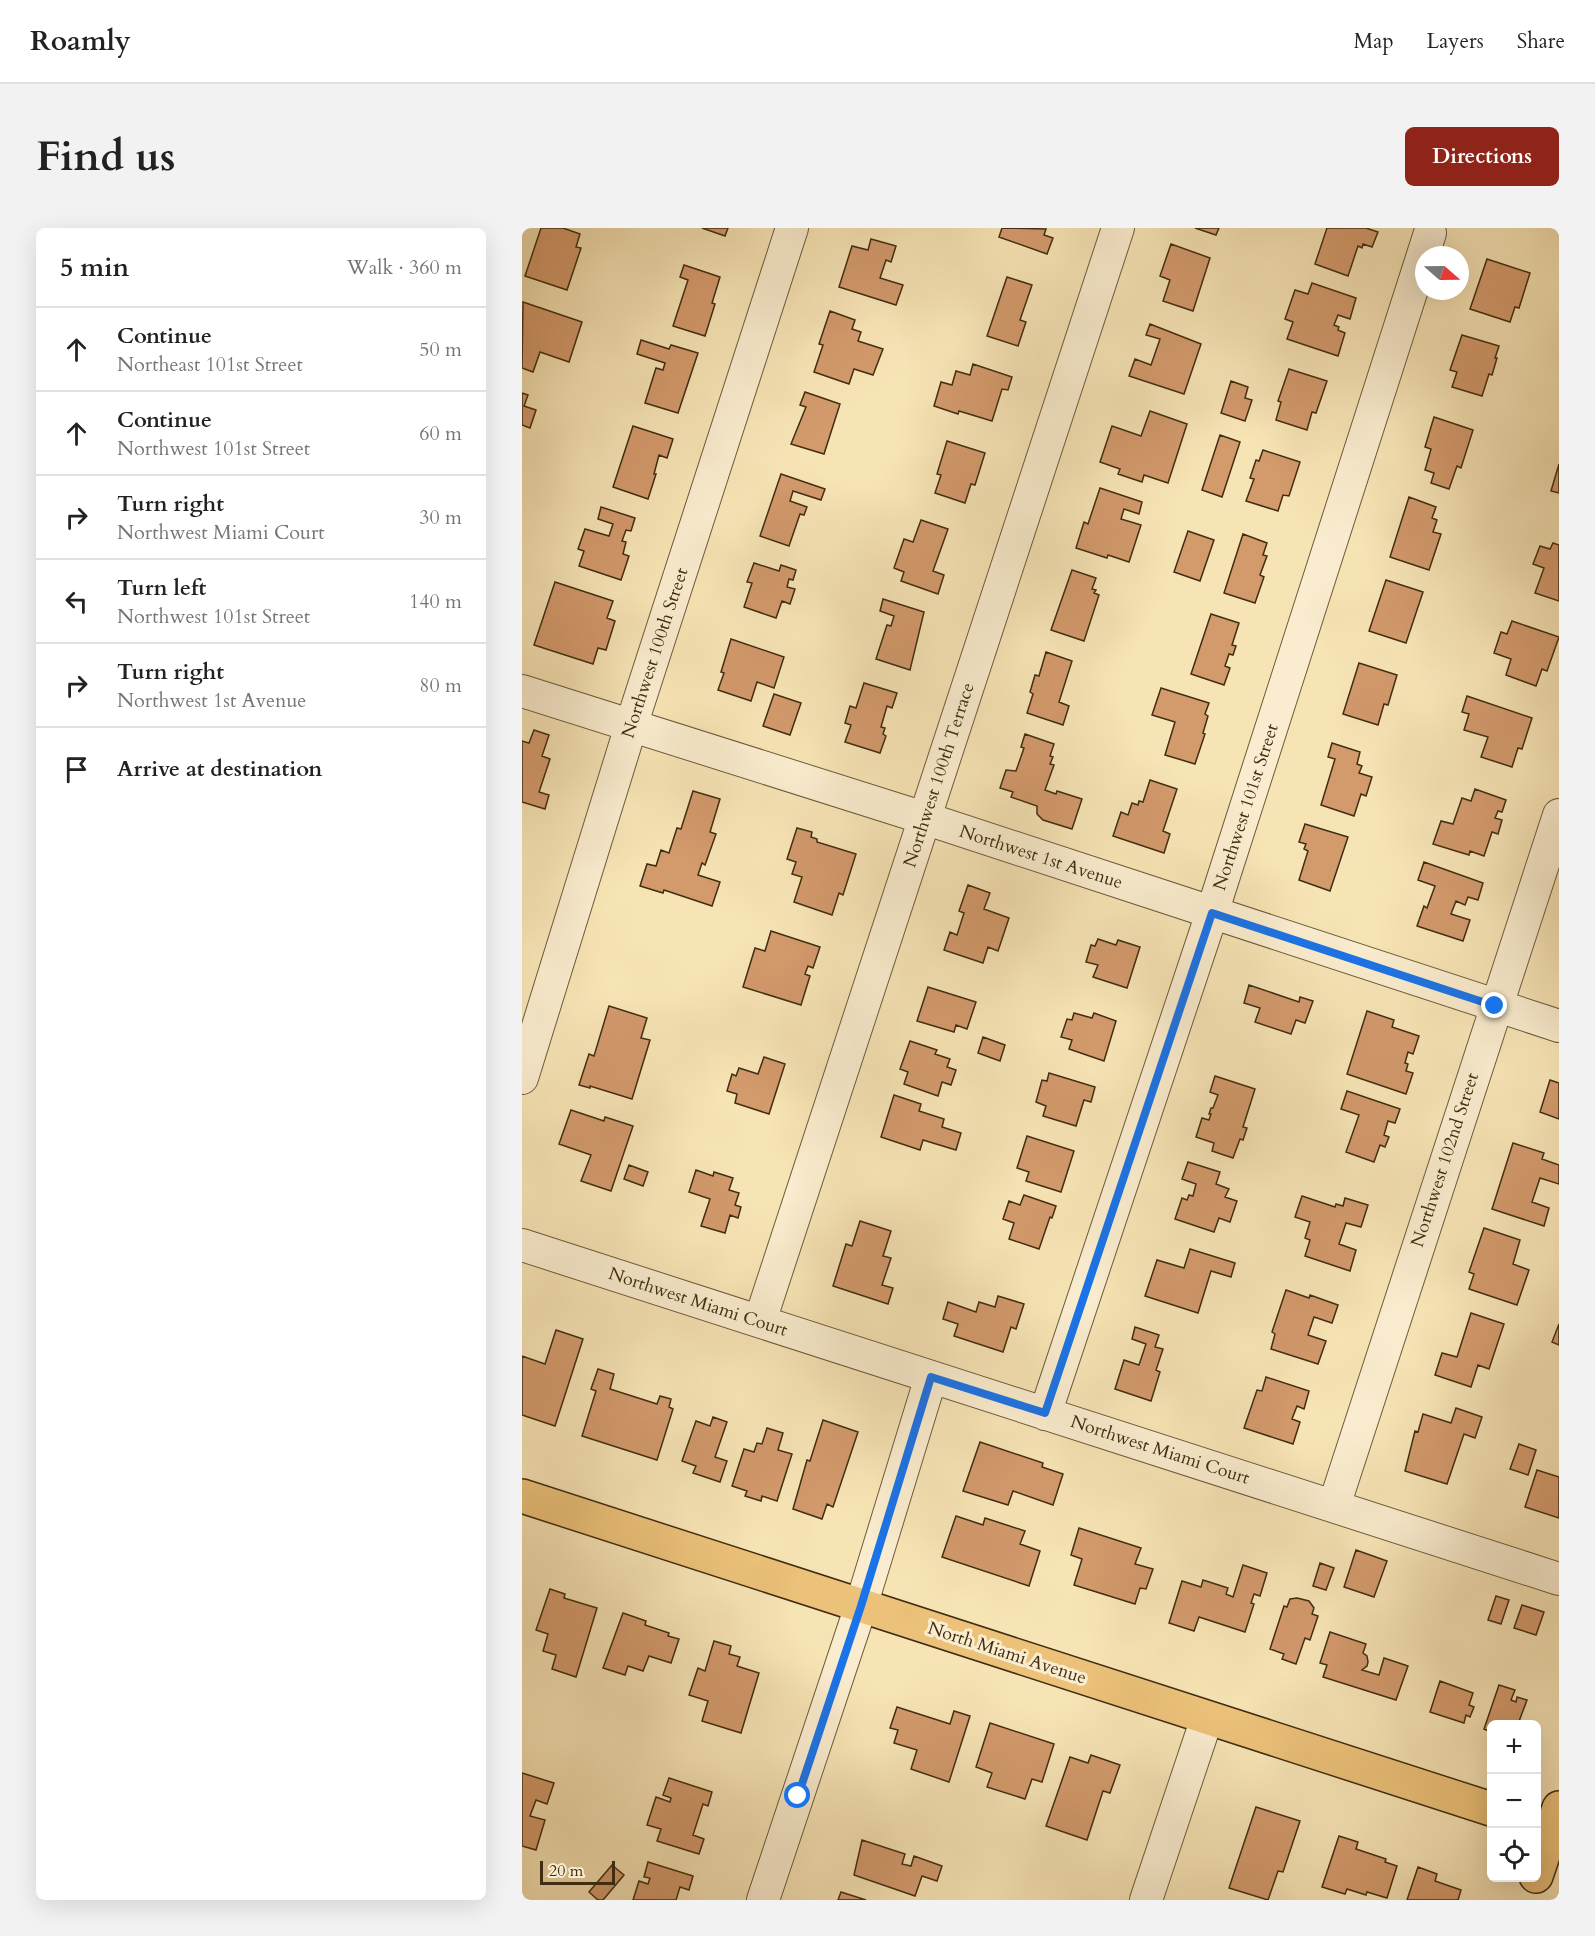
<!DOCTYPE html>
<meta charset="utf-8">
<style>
:root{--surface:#fff;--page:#f2f2f2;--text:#222;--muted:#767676;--line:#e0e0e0;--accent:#8f2418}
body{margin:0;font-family:Cardo,serif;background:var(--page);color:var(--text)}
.controls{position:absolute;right:18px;bottom:18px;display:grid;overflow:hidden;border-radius:9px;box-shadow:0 6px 24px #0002}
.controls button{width:54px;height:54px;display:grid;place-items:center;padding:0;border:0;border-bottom:2px solid var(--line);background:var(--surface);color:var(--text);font:30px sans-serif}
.compass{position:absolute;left:893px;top:18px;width:54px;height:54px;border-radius:50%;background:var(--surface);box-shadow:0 6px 24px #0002;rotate:110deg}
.scale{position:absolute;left:18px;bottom:15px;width:75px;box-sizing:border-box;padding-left:6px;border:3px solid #412d12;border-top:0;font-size:16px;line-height:21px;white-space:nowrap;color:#412d12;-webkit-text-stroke:4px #faedcf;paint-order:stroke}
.stop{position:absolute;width:18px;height:18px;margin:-14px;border:4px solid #1a73e8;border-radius:50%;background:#fff}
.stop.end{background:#1a73e8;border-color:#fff;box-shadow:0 2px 6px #0008}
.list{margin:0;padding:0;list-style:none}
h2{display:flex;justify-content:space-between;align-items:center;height:78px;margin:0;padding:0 24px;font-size:26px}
h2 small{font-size:20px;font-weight:400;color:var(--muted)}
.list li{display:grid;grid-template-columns:39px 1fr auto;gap:18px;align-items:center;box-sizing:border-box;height:84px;padding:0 24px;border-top:2px solid var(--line)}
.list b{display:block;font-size:22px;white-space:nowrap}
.list p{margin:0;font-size:20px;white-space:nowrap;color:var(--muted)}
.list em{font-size:20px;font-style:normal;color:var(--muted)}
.icon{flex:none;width:33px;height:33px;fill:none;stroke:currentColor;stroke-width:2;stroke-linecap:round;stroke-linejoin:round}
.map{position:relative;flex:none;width:1037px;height:1672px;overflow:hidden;border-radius:9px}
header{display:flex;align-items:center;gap:36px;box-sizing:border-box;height:84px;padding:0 30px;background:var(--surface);border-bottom:2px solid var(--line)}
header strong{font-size:28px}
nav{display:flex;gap:33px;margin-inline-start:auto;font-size:21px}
.intro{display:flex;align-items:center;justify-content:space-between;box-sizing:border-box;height:144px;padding:0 36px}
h1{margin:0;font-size:42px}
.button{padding:15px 27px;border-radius:9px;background:var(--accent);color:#fff;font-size:21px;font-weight:700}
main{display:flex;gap:36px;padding:0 36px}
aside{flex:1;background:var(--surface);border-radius:9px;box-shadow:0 6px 24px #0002}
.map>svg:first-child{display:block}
</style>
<header>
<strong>Roamly</strong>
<nav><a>Map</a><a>Layers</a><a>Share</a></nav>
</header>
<div class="intro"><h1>Find us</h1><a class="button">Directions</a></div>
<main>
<aside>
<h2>5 min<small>Walk · 360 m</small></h2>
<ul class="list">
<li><svg class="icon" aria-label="ahead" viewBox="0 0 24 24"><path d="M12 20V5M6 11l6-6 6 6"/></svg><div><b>Continue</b><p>Northeast 101st Street</p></div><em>50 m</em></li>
<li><svg class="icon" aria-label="ahead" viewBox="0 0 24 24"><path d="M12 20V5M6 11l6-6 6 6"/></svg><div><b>Continue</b><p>Northwest 101st Street</p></div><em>60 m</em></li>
<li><svg class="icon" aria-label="right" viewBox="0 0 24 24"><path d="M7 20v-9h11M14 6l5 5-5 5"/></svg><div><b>Turn right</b><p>Northwest Miami Court</p></div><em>30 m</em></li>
<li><svg class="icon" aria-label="left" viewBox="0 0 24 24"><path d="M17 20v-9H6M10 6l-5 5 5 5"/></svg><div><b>Turn left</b><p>Northwest 101st Street</p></div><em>140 m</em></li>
<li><svg class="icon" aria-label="right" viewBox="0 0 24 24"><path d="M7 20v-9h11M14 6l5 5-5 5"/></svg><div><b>Turn right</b><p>Northwest 1st Avenue</p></div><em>80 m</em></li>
<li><svg class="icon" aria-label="arrive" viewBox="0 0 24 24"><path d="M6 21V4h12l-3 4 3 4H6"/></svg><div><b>Arrive at destination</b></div></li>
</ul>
</aside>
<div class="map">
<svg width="1037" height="1672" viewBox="0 0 1037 1672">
<rect width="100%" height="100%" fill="#f7e4b5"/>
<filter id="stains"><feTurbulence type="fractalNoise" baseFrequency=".00333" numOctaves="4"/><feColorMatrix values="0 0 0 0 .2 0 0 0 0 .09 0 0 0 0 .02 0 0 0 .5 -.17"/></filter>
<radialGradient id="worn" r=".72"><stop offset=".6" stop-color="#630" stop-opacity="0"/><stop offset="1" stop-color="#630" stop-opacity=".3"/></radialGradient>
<path fill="#d39a6c" stroke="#412d12" stroke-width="1.5" d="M19,0H41L58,6L54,19L59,20L45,62L3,48Z
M180,0H206L203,8Z
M480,0L524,1L522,7L531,10L525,26L477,9Z
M673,0H697L694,7Z
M805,0H844L856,4L850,19L841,16L840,20L836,18L826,48L793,36Z
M349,11L374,18L369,34L364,32L358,50L381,57L374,77L317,59L330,18L346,22Z
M649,16L688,30L671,83L641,73L648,52L638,48Z
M965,31L1008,45L997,80L993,79L988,94L948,81Z
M162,37L198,49L190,75L193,76L183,108L151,98L166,52L158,49Z
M485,49L510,57L498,92L504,94L496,118L465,108Z
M790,55L834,70L828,91L816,87L812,97L817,99L816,102L823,105L816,128L765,111L771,94L763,91L773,62L786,66Z
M1,74L60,94L47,134L18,124L11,144L0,140Z
M308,83L333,92L330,101L339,104L336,113L361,121L351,147L332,141L327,156L292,144L301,117L297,116Z
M628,96L679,116L662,166L607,148L613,131L629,137L638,111L624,107Z
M940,107L977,118L973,130H975L970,147L967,146L960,168L930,159L935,144L928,142Z
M119,112L147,121L149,117L176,125L156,185L123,175L134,140L141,142L143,135L115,126Z
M451,136L490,149L486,162L480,161L470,193L437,183L436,186L412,178L419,154L430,157L434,143L448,147Z
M767,141L805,153L794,185L790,184L785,202L754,192L759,174L756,173Z
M709,153L726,159L723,170L730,172L723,193L699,185Z
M283,164L318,176L302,226L269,216L284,179L278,177Z
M0,165L6,167L2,178L14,182L8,200L0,197Z
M628,183L665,196L646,255L622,247L620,254L596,246L598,241L578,234L590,198L619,208Z
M912,189L951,202L939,240L935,238L927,261L909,255L912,245L903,242L909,221L903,219Z
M111,198L151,211L145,230L137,227L132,246H134L126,271L91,259Z
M698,207L718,214L700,269L680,262Z
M425,213L463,225L453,257L449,256L443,275L413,265L419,247L415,246Z
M741,222L778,234L767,268L761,267L756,283L724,273L732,251L728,250L734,232L737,233Z
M1037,236V265L1029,263Z
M259,246L303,261L299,272L271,263L268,273L285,279L282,287L278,286L267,318L238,308Z
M578,260L620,274L617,286L602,281L599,291L619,297L607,334L586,327L585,330L554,320L562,294L566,296Z
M887,269L914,279L910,290L915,292L911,304L919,306L907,342L868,329Z
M79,279L113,290L109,303L104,302L100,313L104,314L101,326L107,328L99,352L57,338L62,323L56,321L63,301L87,308L91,296L76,291Z
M399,292L426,301L411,343L422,347L416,366L379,353L382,344L372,340L382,311L391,314Z
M666,303L692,312L678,353L652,344Z
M721,306L745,315L741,327L745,328L738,347L742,349L733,375L702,365Z
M1031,315L1037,317V373L1013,365L1022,340L1011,336L1018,318L1028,321Z
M232,335L257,343L259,337L274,342L271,352L267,351L265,359L273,361L268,376L260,373L254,390L222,379L230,355L225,354Z
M550,342L574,350L570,361L574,362L572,365L577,367L562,413L529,402Z
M864,352L901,364L884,415L847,403Z
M33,354L91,373L85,390L93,393L84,422L76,420L71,436L12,417Z
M361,371L402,384L388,442L354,431L365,397L369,398L372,388L358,383Z
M689,386L717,395L710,417L714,418L711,427L707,426L703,438L708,440L702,457L669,446Z
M990,393L1037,409L1025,443L1020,441L1014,458L984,447L989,431L972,425L979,404L985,406Z
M209,411L262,429L252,460L235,454L229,473L196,462L202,445L199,444Z
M524,424L550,433L537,474L547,478L541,497L505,485L511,466L508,464L513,447L517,448Z
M837,435L875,447L866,477L862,476L856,497L821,486Z
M342,455L375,465L370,480L365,478L359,499L363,500L361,506L364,508L358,525L323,514L329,497L323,495L328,478L334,480Z
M639,460L687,475L683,486L686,488L681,505L683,506L673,536L643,527L653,494L630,487Z
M252,466L279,475L268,507L241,498Z
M945,468L1010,490L1000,521L996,520L990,539L959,529L966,509L942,502L947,486L940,484Z
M12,502L27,507L20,528L28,531L17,564L27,567L23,581L0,574V513L7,515Z
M503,506L532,516L528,528L531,529L528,536L532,537L523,562L534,566L535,563L560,571L550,601L521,592L515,586V578L489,569L491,564L478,560L484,542L494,543L502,520L499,519Z
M810,515L838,524L835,536L840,538L837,545L850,549L844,568L839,566L832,588L799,577L813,531L806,529Z
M628,552L655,561L641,603L648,606L642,625L591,608L599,584L606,587L610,575L616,577L617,573L621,574Z
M953,561L984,572L980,584L976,583L973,590L980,592L976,606L970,604L962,628L948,623L947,627L911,616L919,593L931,596L940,570L949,573Z
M171,563L198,571L188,604L194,606L183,637L180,635L176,647L198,654L190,678L142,662L141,665L118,658L125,636L134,638L139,622L147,625L155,600L159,601Z
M783,596L826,609L808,663L777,652L786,623L782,621L784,616L777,614Z
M275,600L290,604L289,609L295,611V614L334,626L321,667L317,665L310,687L272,674L280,649L270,646L274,634L265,631Z
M902,634L961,655L956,672L946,669L943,677L934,673L929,686L948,692L941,713L895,698L902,678L905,680L913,658L896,652Z
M446,657L468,665L462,681L487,690L476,723L466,719L461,735L422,722L428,704L435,707L442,685L437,683Z
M249,703L298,719L291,740L286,738L283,746L288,748L279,777L221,759L233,720L243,723Z
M576,711L594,717L596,712L618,719L605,760L571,749L576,737L564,734L569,717L573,718Z
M727,757L777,774L778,769L791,773L783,795L774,792L769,806L733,794L738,780L722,775Z
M406,759L454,774L445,801L434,797L432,804L395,793Z
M87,778L125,790L119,810L128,812L110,871L68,858V860L57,857L67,826L72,828Z
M845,783L872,792L870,799L897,808L891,826L886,824L883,835L886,836L884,843L891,845L884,866L825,846Z
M552,785L570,790L572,785L594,793L582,833L547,821L550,812L539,809L545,791L550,792Z
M461,809L483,817L478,833L456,825Z
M388,813L415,822L413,826L428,831L425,839L434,842L429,857L420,854L416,868L382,856L386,844L378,841Z
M242,829L263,836L247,886L213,875L215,866L205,863L210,846L214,848L217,840L236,846Z
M527,845L573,859L569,874L562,872L554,898L521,888L524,878L514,874L520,852L525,853Z
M693,848L733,861L721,899L725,900L721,912L718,911L711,930L690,923L692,915L674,909L680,890L687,892L689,886H687L689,880H691L696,867L688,864Z
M1028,852L1037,855V891L1018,884Z
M825,863L878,881L873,895L866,893L862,907L867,909L863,919L858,917L852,934L824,924L837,887L819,881Z
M372,867L399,876L397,883L422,891L420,899L439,905L434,922L401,912L398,922L359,909Z
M49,882L82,893L83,889L111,898L89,963L59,953L69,927L37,916Z
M505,908L552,923L539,964L504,953L507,944L495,940Z
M991,915L1022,925L1020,931L1037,937V956L1018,950L1010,974L1027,980L1022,998L970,981Z
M666,934L698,944L694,956L707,961L703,969L715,973L708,994L697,990L692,1004L653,991L660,970L665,972L667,967L671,968L674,956L660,951Z
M107,937L126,944L121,958L102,951Z
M174,942L191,948L192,944L211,950L207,962L217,965L213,977L219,979L216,990L208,987L203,1005L179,998L188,971L167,964Z
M502,967L534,978L530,990L528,989L517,1021L487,1011L492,995L481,991L487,973L498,977Z
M780,968L813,979L814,976L821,978L823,970L846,977L839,999L824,995L817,1016L834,1022L828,1043L783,1028L788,1012L783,1010L788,994L773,989Z
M338,993L369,1003L361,1028L369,1030L360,1057L371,1060L366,1076L311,1058L324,1016L330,1018Z
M962,1000L998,1012L991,1036L1007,1042L995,1077L947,1061L952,1046L947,1044Z
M668,1021L713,1035L709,1049L689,1043L676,1085L623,1068L635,1032L662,1040Z
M764,1062L787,1070L788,1067L816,1077L810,1095L792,1089L786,1107L804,1113L796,1136L749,1121L753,1106L750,1104Z
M476,1068L502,1076L494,1101L489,1099L481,1124L432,1108L436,1096L421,1091L426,1074L454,1084L457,1074L473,1079Z
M949,1085L982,1096L967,1141L956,1137L949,1159L913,1147L920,1125L935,1129Z
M1037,1096V1117L1030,1114Z
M613,1099L637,1107L633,1119L641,1121L634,1142L638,1144L629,1173L593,1161L602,1132L617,1137L624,1116L610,1111Z
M34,1102L61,1111L33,1198L0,1187V1128L23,1136Z
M76,1141L92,1146L88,1161L135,1176L138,1168L149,1171L147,1179L151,1181L135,1232L60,1208L74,1163L69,1161Z
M744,1149L787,1163L782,1181L775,1178L770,1191L778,1194L771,1216L722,1200L735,1162L740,1163Z
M934,1180L960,1189L953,1210L942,1206L925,1256L883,1243L893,1203L896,1204L901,1186L929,1195Z
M191,1189L205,1194L193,1229L205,1233L198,1254L171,1245L174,1238L160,1233L174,1193L188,1198Z
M301,1192L336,1204L311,1279L305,1276L300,1291L271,1281L285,1232L288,1233Z
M245,1200L261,1205L256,1222L270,1226L255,1273L240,1268L239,1273L223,1268L225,1263L210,1258L222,1221L232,1224L235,1215L240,1216Z
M458,1214L521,1235L520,1239L541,1246L531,1277L491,1263L486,1277L441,1263Z
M997,1216L1014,1222L1006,1247L988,1241Z
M1015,1242L1037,1249V1290L1003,1279Z
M434,1288L461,1297L463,1290L503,1303L498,1316L518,1323L507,1358L420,1329Z
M557,1300L619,1320L613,1336L631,1341L624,1361L618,1360L613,1376L552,1357L560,1331L549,1327Z
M834,1322L865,1333L852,1369L822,1359Z
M798,1335L812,1340L804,1362L791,1358Z
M721,1337L745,1345L738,1368L732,1366L729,1375L732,1376L723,1404L677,1389L672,1403L647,1395L660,1353L679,1359L681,1352L706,1360L704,1366L711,1369Z
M28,1361L43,1366L42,1370L75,1380L54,1449L30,1441L34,1427L21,1423L26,1406L14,1402Z
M974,1368L987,1372L979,1396L966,1392Z
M775,1370L787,1373L792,1380L790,1386L796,1388L788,1412L783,1410L774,1436L760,1431L762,1426L748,1421L762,1378L765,1379L768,1371Z
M1000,1377L1022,1384L1014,1407L992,1400Z
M101,1385L124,1393L123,1397L147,1405L146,1408L157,1411L149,1435L127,1428L121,1443L106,1438L103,1447L81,1440Z
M808,1404L844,1416L841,1425L845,1428L846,1434L845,1438L840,1442L857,1447L862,1430L886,1438L874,1472L801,1449L805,1437L798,1435Z
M192,1413L209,1418L207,1426L218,1429L215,1438L237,1445L219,1505L180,1493L186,1473L167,1467L176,1440L183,1443Z
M918,1453L951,1465L947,1477L952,1479L948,1489L944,1487L942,1495L908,1484Z
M977,1457L993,1462L989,1472L994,1474L995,1469L1005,1472L996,1496H969V1504L962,1501Z
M375,1479L428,1496L432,1483L448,1488L427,1554L389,1541L395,1522L372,1515L376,1502L368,1500Z
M468,1495L532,1516L520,1554L510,1551L503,1571L465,1559L470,1545L454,1539Z
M569,1527L598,1537L588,1565L581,1563L565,1612L524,1598L548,1529L566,1535Z
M0,1545L32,1555L25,1576L14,1572L8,1588L23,1592L14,1622L0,1618Z
M147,1550L190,1564L186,1578L181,1576L171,1607L182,1611L177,1626L135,1613L139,1601L125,1597L134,1569L148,1574L149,1570L141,1567Z
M734,1579L778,1593L761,1644L756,1643L746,1672L707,1660Z
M817,1608L836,1614L834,1621L864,1631L863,1634L875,1638L865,1670L845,1664L844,1667L825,1661L823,1666L800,1659Z
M340,1612L383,1626L380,1636L389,1638L392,1628L420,1638L415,1653L400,1648L393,1668L332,1647Z
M126,1634L171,1648L167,1662L158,1659L154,1672H111L117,1653L126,1656L128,1650L122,1649Z
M90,1637L102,1647L81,1672H76L67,1664Z
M896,1639L915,1646L913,1653L939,1662L936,1672H885Z
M319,1664L344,1672H316Z"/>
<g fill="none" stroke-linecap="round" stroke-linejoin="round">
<g stroke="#6e5b3b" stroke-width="34">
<path id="minor" d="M0,463L402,590L1037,798
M0,850L109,498L270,0
M0,1017L1037,1351
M238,1093L596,0
M523,1186L690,685L908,5
M812,1278L1037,587
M241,1672L339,1378L409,1149
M624,1672L685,1490"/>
</g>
<g stroke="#412d12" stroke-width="36">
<path id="major" d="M0,1268L969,1581
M1014,1648L1037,1580"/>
</g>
<use href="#minor" stroke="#faedcf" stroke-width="32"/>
<use href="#major" stroke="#ecc27a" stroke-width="33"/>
</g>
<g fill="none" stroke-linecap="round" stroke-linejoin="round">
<path stroke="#1a73e8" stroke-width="8" d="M276,1568L339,1378L409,1149L523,1185L690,685L973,778"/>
</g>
<g text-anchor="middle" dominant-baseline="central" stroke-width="6" stroke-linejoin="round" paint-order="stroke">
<g font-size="18" fill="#412d12" stroke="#faedcf">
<text transform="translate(133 425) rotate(-72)">Northwest 100th Street</text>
<text transform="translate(417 547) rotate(-72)">Northwest 100th Terrace</text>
<text transform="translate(724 579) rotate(-72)">Northwest 101st Street</text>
<text transform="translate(519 629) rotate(18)">Northwest 1st Avenue</text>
<text transform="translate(923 932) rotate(-72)">Northwest 102nd Street</text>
<text transform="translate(176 1074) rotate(18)">Northwest Miami Court</text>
<text transform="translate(638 1222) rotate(18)">Northwest Miami Court</text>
<text transform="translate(485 1425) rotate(18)">North Miami Avenue</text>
</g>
</g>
<rect width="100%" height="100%" filter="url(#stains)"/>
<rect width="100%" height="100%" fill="url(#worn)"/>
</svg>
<div class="controls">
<button>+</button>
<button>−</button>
<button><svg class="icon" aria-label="locate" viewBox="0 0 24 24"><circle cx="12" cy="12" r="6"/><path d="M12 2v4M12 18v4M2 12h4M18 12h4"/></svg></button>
</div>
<svg class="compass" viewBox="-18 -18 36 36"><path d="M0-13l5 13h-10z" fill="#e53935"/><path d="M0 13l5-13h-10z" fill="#767676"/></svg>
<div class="scale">20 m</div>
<div class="stop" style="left:276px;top:1568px"></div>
<div class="stop end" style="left:973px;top:778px"></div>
</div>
</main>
